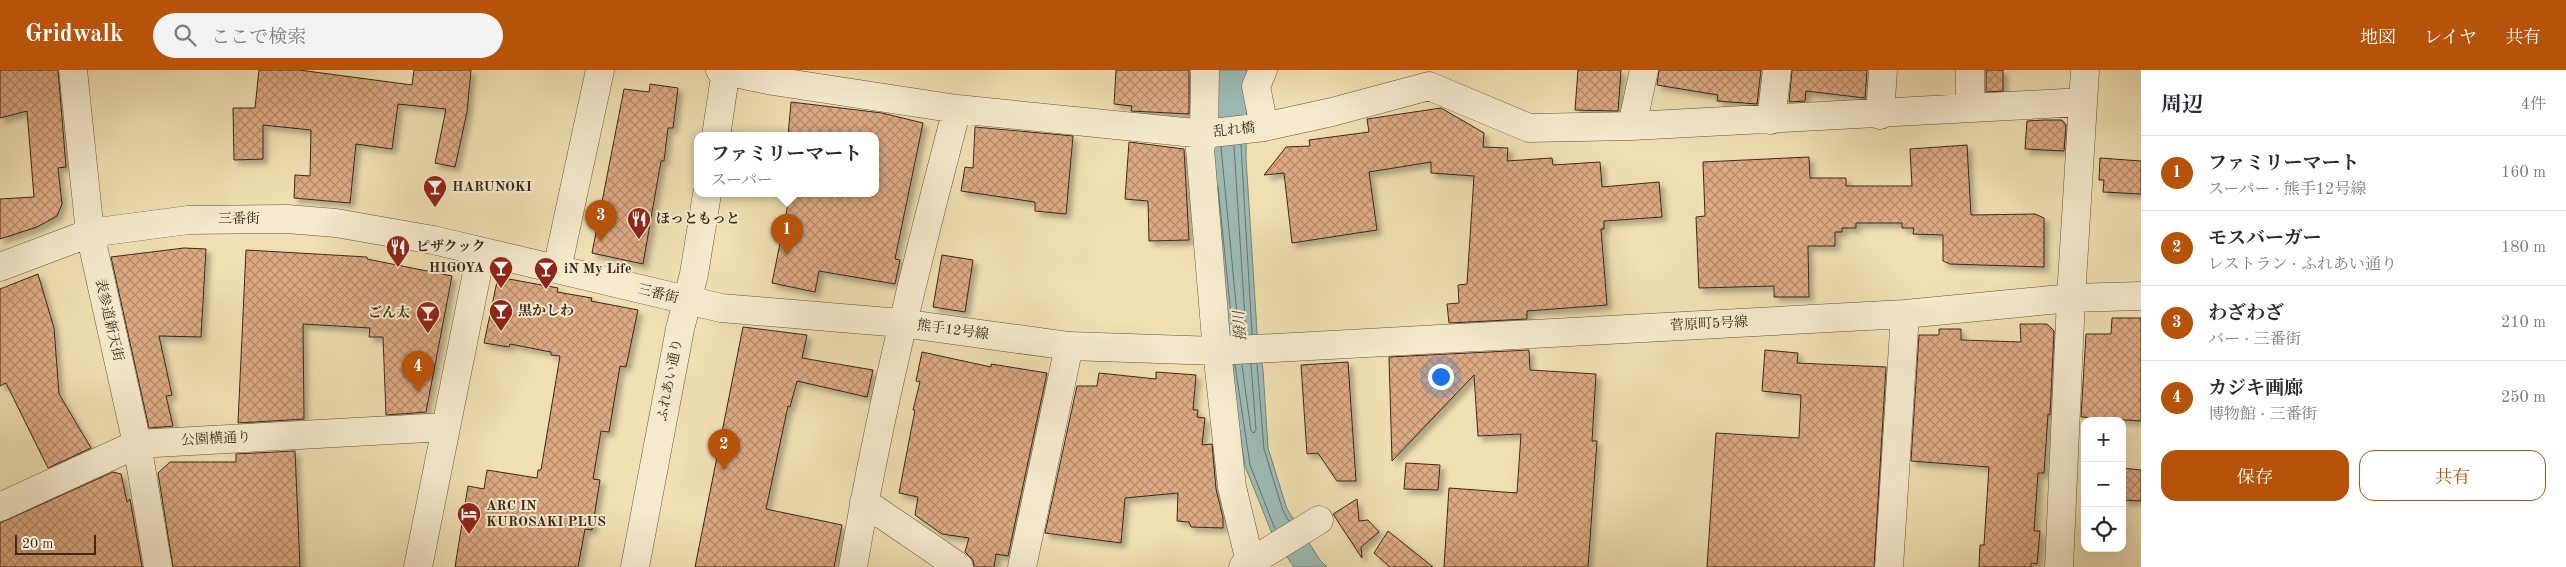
<!DOCTYPE html>
<html lang="ja">
<meta charset="utf-8">
<style>
:root{--surface:#fff;--page:#f2f2f3;--text:#2b2b33;--muted:#7c7c81;--line:#e1e1e2;--accent:#b45309}
body{margin:0;font-family:"Old Standard TT","Noto Serif JP",serif;background:var(--page);color:var(--text)}
.controls{position:absolute;right:15px;bottom:15px;display:grid;overflow:hidden;border-radius:10px;box-shadow:0 5px 20px #0002}
.controls button{width:45px;height:45px;display:grid;place-items:center;padding:0;border:0;border-bottom:1px solid var(--line);background:var(--surface);color:var(--text);font:25px sans-serif}
.scale{position:absolute;left:15px;bottom:12px;width:81px;box-sizing:border-box;padding-left:5px;border:2px solid #3c281a;border-top:0;font-size:14px;line-height:18px;white-space:nowrap;color:#3c281a;-webkit-text-stroke:4px #f5eacd;paint-order:stroke}
.you{position:absolute;left:1440px;top:306px;width:18px;height:18px;margin:-12px;border:4px solid #fff;border-radius:50%;background:#1a73e8;box-shadow:0 0 0 8px #1a73e833}
.badge{display:grid;place-items:center;width:32px;height:32px;border-radius:50%;background:var(--accent);color:#fff;font-size:16px;font-weight:700}
.pin{position:absolute;translate:-50% -41px;filter:drop-shadow(0 1px 2px #0008)}
.pin::after{content:'';position:absolute;top:26px;width:18px;height:15px;background:inherit;clip-path:polygon(0 0,100% 0,50% 100%)}
.popup{position:absolute;left:694px;top:62px;width:185px;height:65px;box-sizing:border-box;display:grid;place-content:center;border-radius:10px;background:var(--surface);filter:drop-shadow(0 1px 4px #0005);font-size:16px;white-space:nowrap;color:var(--muted)}
.popup b{font-size:19px;color:var(--text)}
.popup::after{content:'';position:absolute;left:50%;top:100%;margin-left:-10px;border:10px solid transparent;border-top-color:var(--surface)}
.list{margin:0;padding:0;list-style:none}
h2{display:flex;justify-content:space-between;align-items:center;height:65px;margin:0;padding:0 20px;font-size:21px}
h2 small{font-size:16px;font-weight:400;color:var(--muted)}
.list li{display:grid;grid-template-columns:32px 1fr auto;gap:15px;align-items:center;box-sizing:border-box;height:75px;padding:0 20px;border-top:1px solid var(--line)}
.list b{display:block;font-size:19px;white-space:nowrap}
.list p{margin:0;font-size:16px;white-space:nowrap;color:var(--muted)}
.list em{font-size:16px;font-style:normal;color:var(--muted)}
.actions{display:flex;gap:10px;padding:15px 20px}
.actions a{flex:1;padding:11px 0;border:1px solid var(--accent);border-radius:15px;text-align:center;font-size:18px;color:var(--accent)}
.actions .main{background:var(--accent);color:#fff}
.icon{flex:none;width:28px;height:28px;fill:none;stroke:currentColor;stroke-width:2;stroke-linecap:round;stroke-linejoin:round}
.map{position:relative;flex:none;width:2141px;height:497px;overflow:hidden}
header{display:flex;align-items:center;gap:30px;box-sizing:border-box;height:70px;padding:0 25px;background:var(--accent);color:#fff}
header strong{font-size:24px}
nav{display:flex;gap:28px;margin-inline-start:auto;font-size:18px}
.search{width:350px;height:45px;background:var(--page);display:flex;align-items:center;gap:12px;box-sizing:border-box;padding:0 18px;border-radius:28px;color:var(--muted);font-size:19px}
main{display:flex}
aside{flex:1;background:var(--surface)}
.map>svg:first-child{display:block}
</style>
<header>
<strong>Gridwalk</strong>
<div class="search"><svg class="icon" aria-label="search" viewBox="0 0 24 24"><circle cx="10" cy="10" r="6"/><path d="M15 15l6 6"/></svg>ここで検索</div>
<nav><a>地図</a><a>レイヤ</a><a>共有</a></nav>
</header>
<main>
<div class="map">
<svg width="2141" height="497" viewBox="0 0 2141 497">
<defs>
<pattern id="building-cross-hatch" width="8" height="8" patternUnits="userSpaceOnUse" patternTransform="scale(1.25)"><rect width="8" height="8" fill="#dca983"/><path d="M0 0l8 8M0 8l8-8" fill="none" stroke="#b48a6a"/></pattern>
<filter id="shadow"><feDropShadow dx="4.5" dy="4.5" stdDeviation="2.5" flood-color="#0004"/></filter>
</defs>
<rect width="100%" height="100%" fill="#efdfb2"/>
<filter id="stains"><feTurbulence type="fractalNoise" baseFrequency=".004" numOctaves="4"/><feColorMatrix values="0 0 0 0 .2 0 0 0 0 .09 0 0 0 0 .02 0 0 0 .5 -.17"/></filter>
<radialGradient id="worn" r=".72"><stop offset=".6" stop-color="#630" stop-opacity="0"/><stop offset="1" stop-color="#630" stop-opacity=".3"/></radialGradient>
<path fill="#9cbbb5" stroke="#768077" d="M1210,0H1247L1246,88L1257,262L1263,300L1268,378L1287,439L1320,490L1327,497H1294L1273,466L1245,396L1232,309L1211,90Z"/>
<g fill="none" stroke-linecap="round" stroke-linejoin="round">
<path stroke="#6c7268" stroke-width="1" d="M1241,75L1252,264
M1234,76L1246,264
M1221,77L1239,265
M1218,116L1233,265
M1257,294L1264,379L1283,441L1289,451
M1235,295L1250,395L1275,459
M1242,295L1251,361L1254,363L1256,360L1251,294"/>
</g>
<path fill="url(#building-cross-hatch)" stroke="#3c281a" filter="url(#shadow)" d="M0,0H58L66,97L58,98L62,134L57,146L37,157L0,169V129L34,127L27,41L0,48Z
M259,0H299L412,15L414,0H471L467,42L455,97L435,93L446,39L398,34L392,79L356,74L350,133L294,128L295,105L310,106L311,60L263,55V89L234,90L233,38H255Z
M1116,0H1189V44L1131,41L1132,36L1114,34Z
M1578,0H1621L1618,41L1575,40Z
M1659,0H1761L1757,34L1717,31L1718,25L1657,15Z
M1792,0H1867L1865,28L1806,21L1805,31L1789,32Z
M1986,0H2003V21L1986,22Z
M650,14L678,18L673,58H668L664,91H661L643,194L592,183L624,19L649,22Z
M791,32L882,43L923,53L895,189L900,190L895,214L819,201L815,222L772,213L790,124H876V66H788Z
M1441,38L1484,63L1483,77L1508,78L1507,91L1552,88L1553,95L1600,92L1602,117L1659,112L1662,147L1604,151V159H1601L1607,235L1527,241V249L1449,253L1447,234L1459,233L1458,215L1467,214L1474,106L1431,103V92L1369,102L1377,160L1292,173L1284,103L1264,105L1286,77L1310,76L1309,70L1369,62L1367,49Z
M2044,50H2062L2066,55L2064,81L2025,79L2027,51Z
M975,57L1073,66L1066,144L1035,141V132L961,121L965,97L973,98Z
M1129,72L1184,79L1189,170L1149,171L1148,131L1125,129Z
M1967,75L1971,145L2035,144L2044,148V197L1950,194L1943,191V165L1913,164L1914,158H1902V153H1856V158H1842V162H1835V176H1808L1809,227H1774V216L1699,218L1696,147L1705,146L1703,92L1809,87L1810,108H1846V116H1912L1910,79Z
M2100,88L2141,91V124L2103,122L2104,110H2099Z
M184,178L206,179L201,267L159,266L172,325L166,326L173,356L149,358L111,187Z
M246,180L367,187V189L452,206L426,342L386,345L383,267H369L370,258L303,254L304,349L238,353Z
M942,185L973,190L965,242L933,237Z
M38,204L54,258L59,324L91,378L48,398L6,313L0,316V219Z
M498,207L558,218L557,222L592,228L591,231L638,240L626,297L620,296L609,362L601,361L593,409L600,410L592,460L585,459L578,497H455L468,416L484,419L487,400L537,408L538,400H541L560,286L551,285V282L510,274L509,277L484,273Z
M2112,248H2141V351L2081,347L2086,264H2111Z
M2020,254H2047L2054,261L2050,345L2048,344L2044,403H2038L2034,461H2040L2037,494L2031,493V497H1979L1980,475H1984L1989,397L1911,391L1919,265H1939V259H1961V270L2021,272Z
M743,257L807,265L802,288L873,300L867,327L797,311L790,337L788,336L766,439L842,455L834,497H695Z
M1529,280L1530,300L1596,304L1592,371H1597L1588,497H1444L1449,418L1517,423L1521,364L1478,366L1474,305L1392,391L1389,287Z
M1765,280L1798,283L1797,293L1886,297L1874,497H1707L1716,363L1799,368L1801,325L1762,321Z
M922,282L991,297V294L1047,303L1008,486L996,484L994,497H974L973,490L965,482L969,468L942,464L915,445L918,427L899,423L915,340H913L920,312L916,311Z
M1348,292L1356,411H1337L1318,383L1307,384L1301,295Z
M1156,302L1196,305L1193,340H1198L1197,347L1205,348L1202,375L1212,374L1216,419L1223,448V458L1191,457L1189,452L1177,451L1178,423L1125,428L1121,473L1045,463L1077,316H1097L1099,303L1156,309Z
M295,381L300,497H173L158,403L170,392H236V384Z
M1406,393L1440,395L1438,420L1404,419Z
M2084,396H2085V427H2082Z
M2122,398L2141,400V431L2122,430Z
M113,402L121,404L127,432L130,429L142,497H0V453Z
M1357,429L1359,451L1368,450L1379,462L1361,477L1362,488L1333,444Z
M1388,461L1433,497H1390L1374,483Z"/>
<g fill="none" stroke-linecap="round" stroke-linejoin="round">
<g stroke="#695640" stroke-width="29">
<path id="minor" d="M73,0L90,163L137,374L158,497
M720,0L773,11L957,39L1204,64L1264,57L1332,42L1429,16L1529,58L1632,56L2083,32
M1205,0L1204,64L1200,79L1217,281L1232,417L1250,492L1254,497
M1263,0L1256,16L1264,57
M1970,38V0
M1880,45L1883,0
M1771,50L1777,0
M1632,56L1644,0
M716,66L726,0
M0,197L90,163L188,150L287,149L336,153L433,170L721,238L901,253L1069,276L1217,281L1905,244L2071,228L2141,226
M557,199L600,0
M864,432L959,497
M0,437L137,374L446,357
M418,497L481,183
M635,497L680,259L694,204L707,124
M853,497C879,342 917,191 957,39
M1022,497L1069,276
M1243,497L1319,450
M1889,497L1905,244
M2059,497L2071,228L2085,0"/>
</g>
<use href="#minor" stroke="#f5eacd" stroke-width="28"/>
</g>
<defs>
<g id="bar-pin" transform="scale(1.25)"><path d="M0 17L-7.5 6A9.5 9.5 0 1 1 7.5 6Z" fill="#8f2418" stroke="#f5eacd"/><path d="M-6-5H6L.8 .8V4.5H3.5V6h-7V4.5H-.8V.8Z" fill="#fff"/></g>
<g id="restaurant-pin" transform="scale(1.25)"><path d="M0 17L-7.5 6A9.5 9.5 0 1 1 7.5 6Z" fill="#8f2418" stroke="#f5eacd"/><path d="M-5-6h1v4h1v-4h1v4h1v-4h1v5L-1.5 .5V6h-2V.5L-5-1ZM5-6V6H3V1.5H1.5Q1.5-4 5-6Z" fill="#fff"/></g>
<g id="hotel-pin" transform="scale(1.25)"><path d="M0 17L-7.5 6A9.5 9.5 0 1 1 7.5 6Z" fill="#8f2418" stroke="#f5eacd"/><path d="M-6-4.5h1.5V1H6V5H4.5V3h-9V5H-6ZM-4 0a1.8 1.8 0 1 1 3.6 0ZM.5 0V-2.5h3Q6-2.5 6 0Z" fill="#fff"/></g>
</defs>
<g fill-rule="evenodd">
<use href="#bar-pin" x="435" y="117"/>
<use href="#restaurant-pin" x="639" y="149"/>
<use href="#restaurant-pin" x="398" y="177"/>
<use href="#bar-pin" x="501" y="198"/>
<use href="#bar-pin" x="546" y="199"/>
<use href="#bar-pin" x="501" y="241"/>
<use href="#bar-pin" x="428" y="243"/>
<use href="#hotel-pin" x="469" y="444"/>
</g>
<g text-anchor="middle" dominant-baseline="central" stroke-width="4" stroke-linejoin="round" paint-order="stroke">
<g font-size="14" fill="#3c281a" stroke="#f5eacd">
<text transform="translate(1234 60) rotate(-6)">乱れ橋</text>
<text x="239" y="149">三番街</text>
<text transform="translate(658 224) rotate(14)">三番街</text>
<text transform="translate(109 250) rotate(77)">表参道新天街</text>
<text transform="translate(1709 254) rotate(-3)">菅原町5号線</text>
<text transform="translate(953 260) rotate(8)">熊手12号線</text>
<text transform="translate(670 310) rotate(-79)">ふれあい通り</text>
<text transform="translate(216 369) rotate(-3)">公園横通り</text>
</g>
<g font-size="14" font-weight="bold" fill="#3c281a" stroke="#f5eacd" text-anchor="start">
<text x="452" y="117">HARUNOKI</text>
<text x="656" y="149">ほっともっと</text>
<text x="416" y="177">ピザクック</text>
<text x="484" y="198" text-anchor="end">HIGOYA</text>
<text x="564" y="199">iN My Life</text>
<text x="518" y="241">黒かしわ</text>
<text x="410" y="243" text-anchor="end">ごん太</text>
<text x="486" y="436">ARC IN<tspan x="486" dy="16">KUROSAKI PLUS</tspan></text>
</g>
<g font-size="15" font-style="italic" fill="#544d41" stroke="#f5eacd">
<text transform="translate(1241 256) rotate(-94)">撥川</text>
</g>
</g>
<rect width="100%" height="100%" filter="url(#stains)"/>
<rect width="100%" height="100%" fill="url(#worn)"/>
</svg>
<div class="controls">
<button>+</button>
<button>−</button>
<button><svg class="icon" aria-label="locate" viewBox="0 0 24 24"><circle cx="12" cy="12" r="6"/><path d="M12 2v4M12 18v4M2 12h4M18 12h4"/></svg></button>
</div>
<div class="scale">20 m</div>
<div class="you"></div>
<div class="pin badge" style="left:787px;top:185px">1</div>
<div class="popup"><b>ファミリーマート</b>スーパー</div>
<div class="pin badge" style="left:724px;top:400px">2</div>
<div class="pin badge" style="left:601px;top:171px">3</div>
<div class="pin badge" style="left:418px;top:322px">4</div>
</div>
<aside>
<h2>周辺<small>4件</small></h2>
<ul class="list">
<li><span class="badge">1</span><div><b>ファミリーマート</b><p>スーパー · 熊手12号線</p></div><em>160 m</em></li>
<li><span class="badge">2</span><div><b>モスバーガー</b><p>レストラン · ふれあい通り</p></div><em>180 m</em></li>
<li><span class="badge">3</span><div><b>わざわざ</b><p>バー · 三番街</p></div><em>210 m</em></li>
<li><span class="badge">4</span><div><b>カジキ画廊</b><p>博物館 · 三番街</p></div><em>250 m</em></li>
</ul>
<div class="actions"><a class="main">保存</a><a>共有</a></div>
</aside>
</main>
